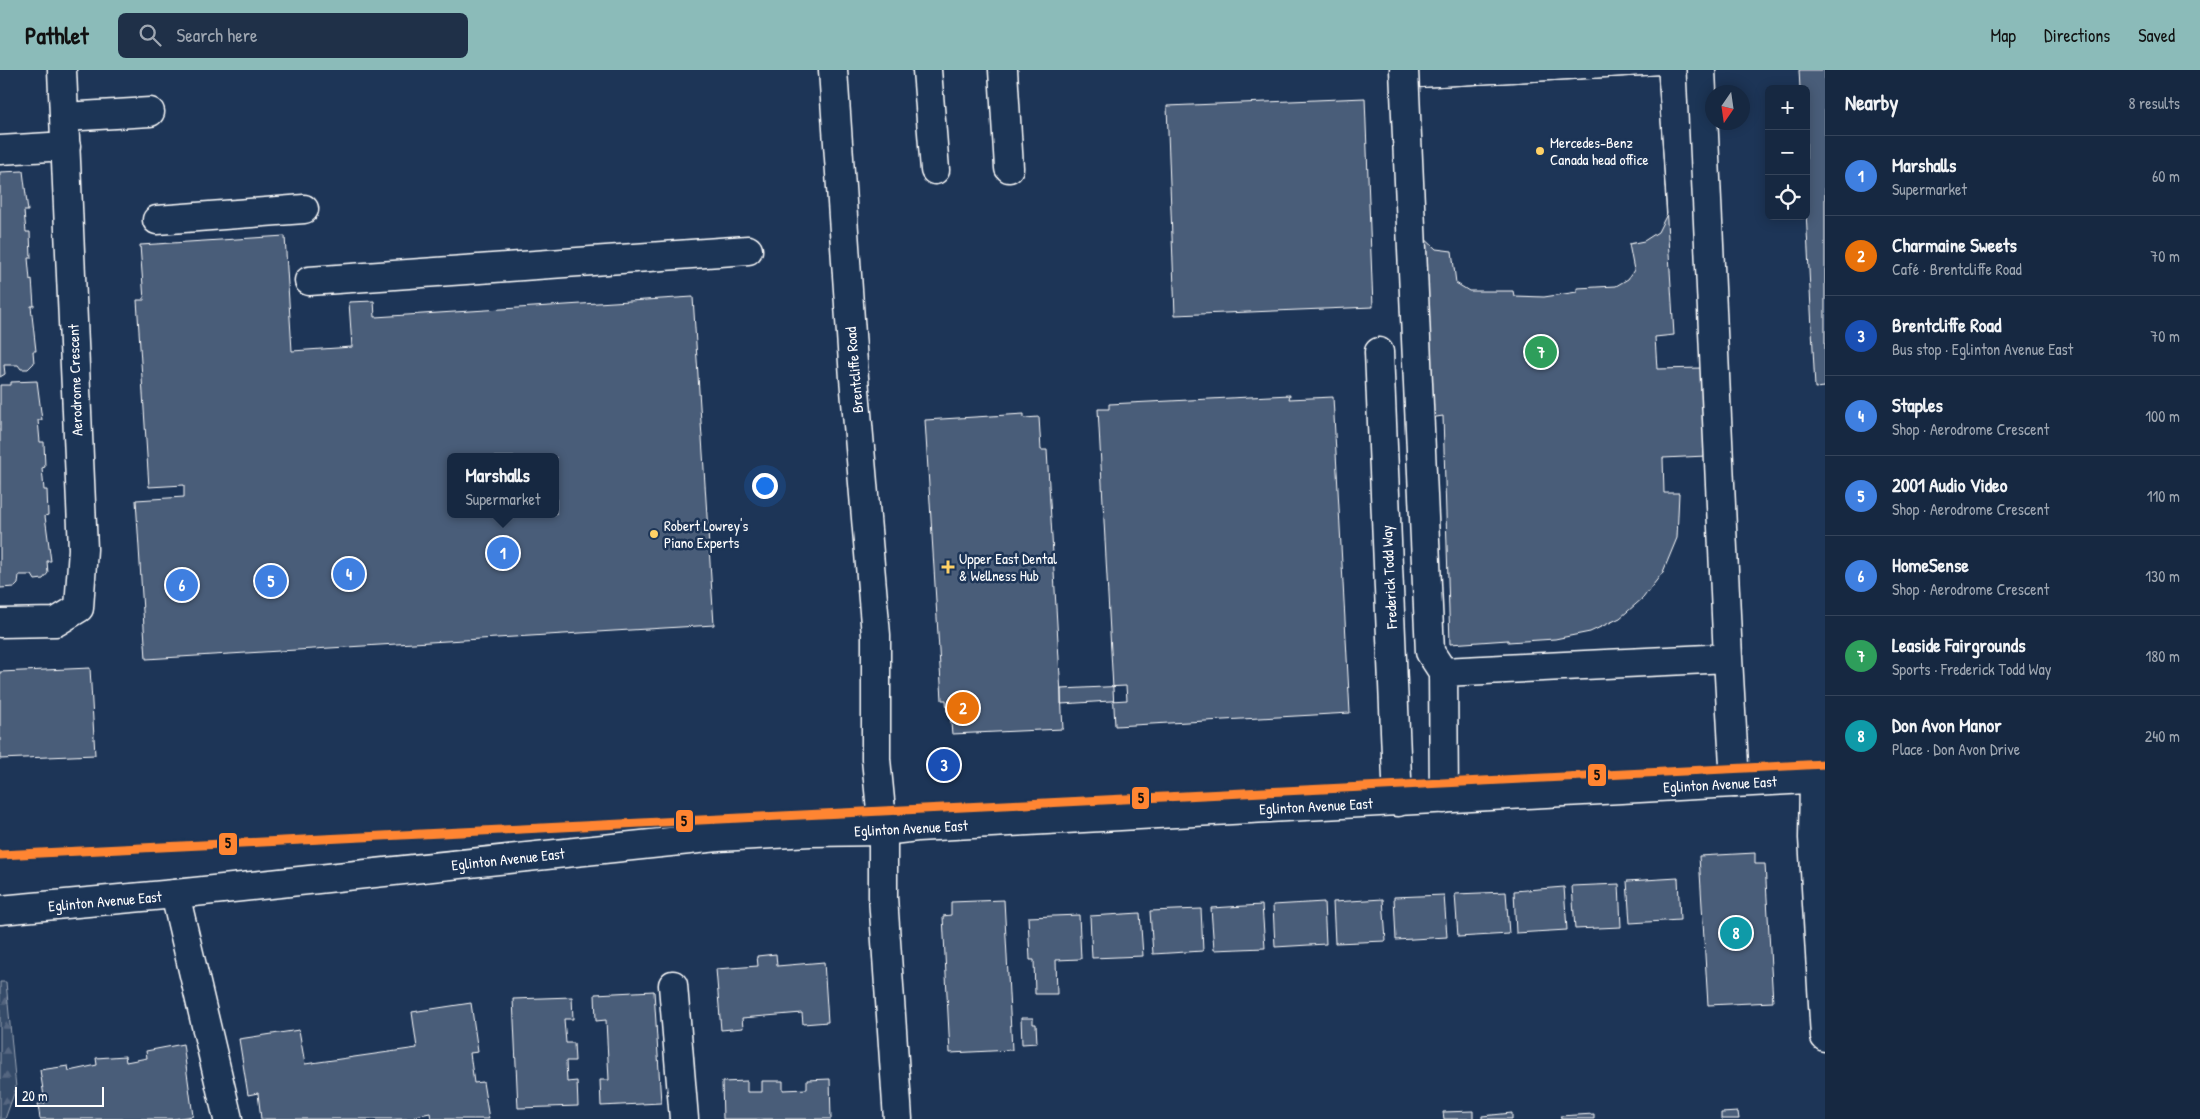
<!DOCTYPE html>
<meta charset="utf-8">
<style>
:root{--surface:#162841;--page:#1f3048;--text:#f1f3f6;--muted:#9ea6b1;--line:#35445a;--accent:#8bbbb9}
body{margin:0;font-family:"Patrick Hand",sans-serif;background:var(--page);color:var(--text)}
.controls{position:absolute;right:15px;top:15px;display:grid;overflow:hidden;border-radius:8px;box-shadow:0 2px 12px #0003}
.controls button{width:45px;height:45px;display:grid;place-items:center;padding:0;border:0;border-bottom:1px solid var(--line);background:var(--surface);color:var(--text);font:25px sans-serif}
.compass{position:absolute;left:1705px;top:15px;width:45px;height:45px;border-radius:50%;background:var(--surface);box-shadow:0 2px 12px #0003;rotate:193deg}
.scale{position:absolute;left:15px;bottom:12px;width:89px;box-sizing:border-box;padding-left:5px;border:2px solid #fff;border-top:0;font-size:14px;line-height:18px;white-space:nowrap;color:#fff;-webkit-text-stroke:4px #1d3557;paint-order:stroke}
.you{position:absolute;left:764px;top:415px;width:18px;height:18px;margin:-12px;border:4px solid #fff;border-radius:50%;background:#1a73e8;box-shadow:0 0 0 8px #1a73e833}
.badge{display:grid;place-items:center;width:32px;height:32px;border-radius:50%;background:var(--accent);color:#fff;font-size:16px;font-weight:700}
.pin{position:absolute;translate:-50% -50%;border:2px solid #fff;box-shadow:0 1px 5px #0006}
.popup{position:absolute;left:447px;top:383px;width:112px;height:65px;box-sizing:border-box;display:grid;place-content:center;border-radius:8px;background:var(--surface);filter:drop-shadow(0 1px 4px #0005);font-size:16px;white-space:nowrap;color:var(--muted)}
.popup b{font-size:19px;color:var(--text)}
.popup::after{content:'';position:absolute;left:50%;top:100%;margin-left:-10px;border:10px solid transparent;border-top-color:var(--surface)}
.list{margin:0;padding:0;list-style:none}
h2{display:flex;justify-content:space-between;align-items:center;height:65px;margin:0;padding:0 20px;font-size:21px}
h2 small{font-size:16px;font-weight:400;color:var(--muted)}
.list li{display:grid;grid-template-columns:32px 1fr auto;gap:15px;align-items:center;box-sizing:border-box;height:80px;padding:0 20px;border-top:1px solid var(--line)}
.list b{display:block;font-size:19px;white-space:nowrap}
.list p{margin:0;font-size:16px;white-space:nowrap;color:var(--muted)}
.list em{font-size:16px;font-style:normal;color:var(--muted)}
.icon{flex:none;width:28px;height:28px;fill:none;stroke:currentColor;stroke-width:2;stroke-linecap:round;stroke-linejoin:round}
.map{position:relative;flex:none;width:1825px;height:1049px;overflow:hidden}
header{display:flex;align-items:center;gap:30px;box-sizing:border-box;height:70px;padding:0 25px;background:var(--accent);color:#111}
header strong{font-size:24px}
nav{display:flex;gap:28px;margin-inline-start:auto;font-size:18px}
.search{width:350px;height:45px;background:var(--page);display:flex;align-items:center;gap:12px;box-sizing:border-box;padding:0 18px;border-radius:8px;color:var(--muted);font-size:19px}
main{display:flex}
aside{flex:1;background:var(--surface)}
.map>svg:first-child{display:block}
</style>
<header>
<strong>Pathlet</strong>
<div class="search"><svg class="icon" aria-label="search" viewBox="0 0 24 24"><circle cx="10" cy="10" r="6"/><path d="M15 15l6 6"/></svg>Search here</div>
<nav><a>Map</a><a>Directions</a><a>Saved</a></nav>
</header>
<main>
<div class="map">
<svg width="1825" height="1049" viewBox="0 0 1825 1049">
<defs>
<pattern id="forest-firs" width="22" height="20" patternUnits="userSpaceOnUse" patternTransform="scale(1.25)"><rect width="22" height="20" fill="#364b69"/><path d="M5 1l3.5 6h-7zM16 11l3.5 6h-7z" fill="#546680"/></pattern>
</defs>
<rect width="100%" height="100%" fill="#1d3557"/>
<filter id="ink" filterUnits="userSpaceOnUse"><feTurbulence type="fractalNoise" baseFrequency=".02" numOctaves="2"/><feDisplacementMap in="SourceGraphic" scale="10" xChannelSelector="R" yChannelSelector="G"/><feConvolveMatrix kernelMatrix="1 2 1 2 8 2 1 2 1" color-interpolation-filters="sRGB"/></filter>
<g filter="url(#ink)">
<path fill="url(#forest-firs)" stroke="#9aa5b4" d="M0,912H6L16,1018L5,1049H0Z"/>
<path fill="#4a5d79" stroke="#fff" fill-rule="evenodd" d="M1799,0H1825V317L1815,318L1806,141V19H1800Z
M1658,5L1674,265L1655,267L1657,299L1702,298L1706,386L1663,388L1664,423H1679L1677,468L1663,502L1643,528L1620,548L1590,562L1555,569L1508,572V570L1450,574L1443,346L1430,348L1414,18Z
M1658,5L1667,144L1658,162L1644,171L1629,174L1634,200L1628,209L1616,216L1577,218V222L1544,227L1514,226L1513,221H1469L1456,213L1452,181L1436,179L1421,165L1414,18Z
M1365,28L1373,237L1175,245L1167,36Z
M23,101L28,141H24L26,162H30L31,188H28L30,210L32,209L34,236H31L36,281H33L34,293L28,299H21L18,295H4L5,304L0,307V102Z
M285,166L292,281L352,277L349,232L374,231L375,247L693,227L714,555L146,589L136,430L184,427V415L149,417L137,230H144L140,175ZM450,387H556V444H450Z
M37,311L42,350H38L40,372H44L45,397L42,398L44,420H47L48,445L45,446L51,491H47L48,503L43,509L35,510L32,505H19L18,514L15,517L0,518V315H11V312Z
M1290,325L1289,329L1333,327L1350,643L1115,656L1098,339H1109V334Z
M1024,344V348L1039,347L1041,380H1047L1063,659L952,664L950,642L947,641L946,630H942L925,350Z
M90,598L95,685L0,689V602Z
M1126,616L1127,630L1061,634V619Z
M1755,783V794H1765L1773,932L1708,935L1699,786Z
M1678,808L1680,850L1630,853L1627,811Z
M1619,814L1621,857L1575,859L1572,816Z
M1564,817L1567,860L1516,863L1514,821Z
M1506,822L1509,864L1458,867L1455,824Z
M1444,825L1447,867L1396,870L1394,827Z
M1383,829L1386,871L1335,873L1333,832Z
M1004,830L1012,980L950,983L943,846L951,845V832Z
M1324,832L1326,874L1275,877L1273,835Z
M1262,835L1265,878L1214,880L1211,838Z
M1201,839L1203,881L1153,884L1150,841Z
M1140,843L1143,886L1092,888L1090,846Z
M1079,845L1081,889L1056,890L1057,924H1035L1034,890H1030L1028,847Z
M776,884L777,896L824,892L828,952L803,954L802,943L742,948L743,958L721,960L716,899L758,896L757,886Z
M654,921L661,1033L601,1036L600,1010H609L606,950L596,951L595,924Z
M572,927L573,949H564L566,973H574L575,991H566L567,1012L577,1011L578,1036L518,1038L513,929Z
M471,933L478,982L470,983L474,1013L483,1012L489,1049H431L430,1043L415,1046V1049H261L258,1023L248,1025L239,969L299,960L305,994L417,978L412,942Z
M1021,948H1033V954H1036L1037,973L1022,974Z
M183,974L193,1046L173,1049H40L38,1034L45,1033L40,1000L68,996L69,1001L97,995L96,988L125,986L126,992L147,988L146,981Z
M830,1009L831,1049H723L722,1012L747,1011V1022H762V1011H783V1020L807,1019V1010Z
M1473,1041V1049H1444L1443,1042Z
M1738,1042L1739,1049H1721V1043Z
M1512,1043V1049H1482V1046Z
M1594,1044V1049H1561L1560,1046Z"/>
<g fill="none" stroke-linecap="round" stroke-linejoin="round">
<g stroke="#fff" stroke-width="31">
<path id="minor" d="M833,0L854,308L876,565V689L883,761V827L898,1049
M927,0L935,100
M1003,0L1009,98
M1404,0L1430,582L1443,602L1444,729
M1701,0L1728,588
M64,47L150,42
M0,80L66,76
M157,150L304,139
M309,211L748,180
M1379,282L1398,732
M0,553L56,552L79,538L83,479L62,0
M1443,602L1728,588L1735,713
M1814,709L1813,768L1825,967
M175,824L228,1049
M673,915L684,1049"/>
</g>
<g stroke="#fff" stroke-width="31">
<path id="major" d="M0,840L175,824L718,767L810,762L883,761L917,757L1825,708"/>
</g>
<use href="#minor" stroke="#1d3557" stroke-width="28"/>
<use href="#major" stroke="#1d3557" stroke-width="28"/>
<g stroke="#1d3557" stroke-width="12">
<path id="rail-1" d="M0,785L1825,694"/>
</g>
<use href="#rail-1" stroke="#ff8532" stroke-width="9"/>
</g>
</g>
<g fill="#ffd166" stroke="#1d3557" stroke-width="2">
<circle cx="1540" cy="81" r="5"/>
<circle cx="654" cy="464" r="5"/>
<path d="M945.5 489.5h5v5h5v5h-5v5h-5v-5h-5v-5h5z"/>
</g>
<g text-anchor="middle" dominant-baseline="central" stroke-width="5" stroke-linejoin="round" paint-order="stroke">
<g font-size="15" fill="#fff" stroke="#1d3557" text-anchor="start">
<text x="1550" y="72">Mercedes-Benz<tspan x="1550" dy="17">Canada head office</tspan></text>
<text x="664" y="455">Robert Lowrey's<tspan x="664" dy="17">Piano Experts</tspan></text>
<text x="959" y="488">Upper East Dental<tspan x="959" dy="17">&amp; Wellness Hub</tspan></text>
</g>
<g font-size="15" fill="#fff" stroke="#1d3557">
<text transform="translate(854 300) rotate(-95)">Brentcliffe Road</text>
<text transform="translate(75 310) rotate(-92)">Aerodrome Crescent</text>
<text transform="translate(1389 507) rotate(-93)">Frederick Todd Way</text>
<text transform="translate(1720 714) rotate(-3)">Eglinton Avenue East</text>
<text transform="translate(1316 736) rotate(-3)">Eglinton Avenue East</text>
<text transform="translate(911 758) rotate(-3)">Eglinton Avenue East</text>
<text transform="translate(508 789) rotate(-6)">Eglinton Avenue East</text>
<text transform="translate(105 831) rotate(-5)">Eglinton Avenue East</text>
</g>
</g>
<g stroke="#1d3557" stroke-width="2">
<rect x="1587" y="693" width="20" height="24" rx="5" fill="#ff8532"/>
<rect x="1131" y="716" width="19" height="24" rx="5" fill="#ff8532"/>
<rect x="675" y="739" width="19" height="24" rx="5" fill="#ff8532"/>
<rect x="218" y="762" width="20" height="24" rx="5" fill="#ff8532"/>
</g>
<g font-size="14" text-anchor="middle" font-weight="bold" fill="#111">
<text x="1597" y="710">5</text>
<text x="1141" y="733">5</text>
<text x="684" y="756">5</text>
<text x="228" y="778">5</text>
</g>
</svg>
<div class="controls">
<button>+</button>
<button>−</button>
<button><svg class="icon" aria-label="locate" viewBox="0 0 24 24"><circle cx="12" cy="12" r="6"/><path d="M12 2v4M12 18v4M2 12h4M18 12h4"/></svg></button>
</div>
<svg class="compass" viewBox="-18 -18 36 36"><path d="M0-13l5 13h-10z" fill="#e53935"/><path d="M0 13l5-13h-10z" fill="#9ea6b1"/></svg>
<div class="scale">20 m</div>
<div class="you"></div>
<div class="pin badge" style="left:503px;top:483px;background:#3f7fe0">1</div>
<div class="popup"><b>Marshalls</b>Supermarket</div>
<div class="pin badge" style="left:963px;top:638px;background:#e8710a">2</div>
<div class="pin badge" style="left:944px;top:695px;background:#1a4fb4">3</div>
<div class="pin badge" style="left:349px;top:504px;background:#3f7fe0">4</div>
<div class="pin badge" style="left:271px;top:511px;background:#3f7fe0">5</div>
<div class="pin badge" style="left:182px;top:515px;background:#3f7fe0">6</div>
<div class="pin badge" style="left:1541px;top:282px;background:#2e9e5b">7</div>
<div class="pin badge" style="left:1736px;top:863px;background:#0f9aa8">8</div>
</div>
<aside>
<h2>Nearby<small>8 results</small></h2>
<ul class="list">
<li><span class="badge" style="background:#3f7fe0">1</span><div><b>Marshalls</b><p>Supermarket</p></div><em>60 m</em></li>
<li><span class="badge" style="background:#e8710a">2</span><div><b>Charmaine Sweets</b><p>Café · Brentcliffe Road</p></div><em>70 m</em></li>
<li><span class="badge" style="background:#1a4fb4">3</span><div><b>Brentcliffe Road</b><p>Bus stop · Eglinton Avenue East</p></div><em>70 m</em></li>
<li><span class="badge" style="background:#3f7fe0">4</span><div><b>Staples</b><p>Shop · Aerodrome Crescent</p></div><em>100 m</em></li>
<li><span class="badge" style="background:#3f7fe0">5</span><div><b>2001 Audio Video</b><p>Shop · Aerodrome Crescent</p></div><em>110 m</em></li>
<li><span class="badge" style="background:#3f7fe0">6</span><div><b>HomeSense</b><p>Shop · Aerodrome Crescent</p></div><em>130 m</em></li>
<li><span class="badge" style="background:#2e9e5b">7</span><div><b>Leaside Fairgrounds</b><p>Sports · Frederick Todd Way</p></div><em>180 m</em></li>
<li><span class="badge" style="background:#0f9aa8">8</span><div><b>Don Avon Manor</b><p>Place · Don Avon Drive</p></div><em>240 m</em></li>
</ul>
</aside>
</main>
